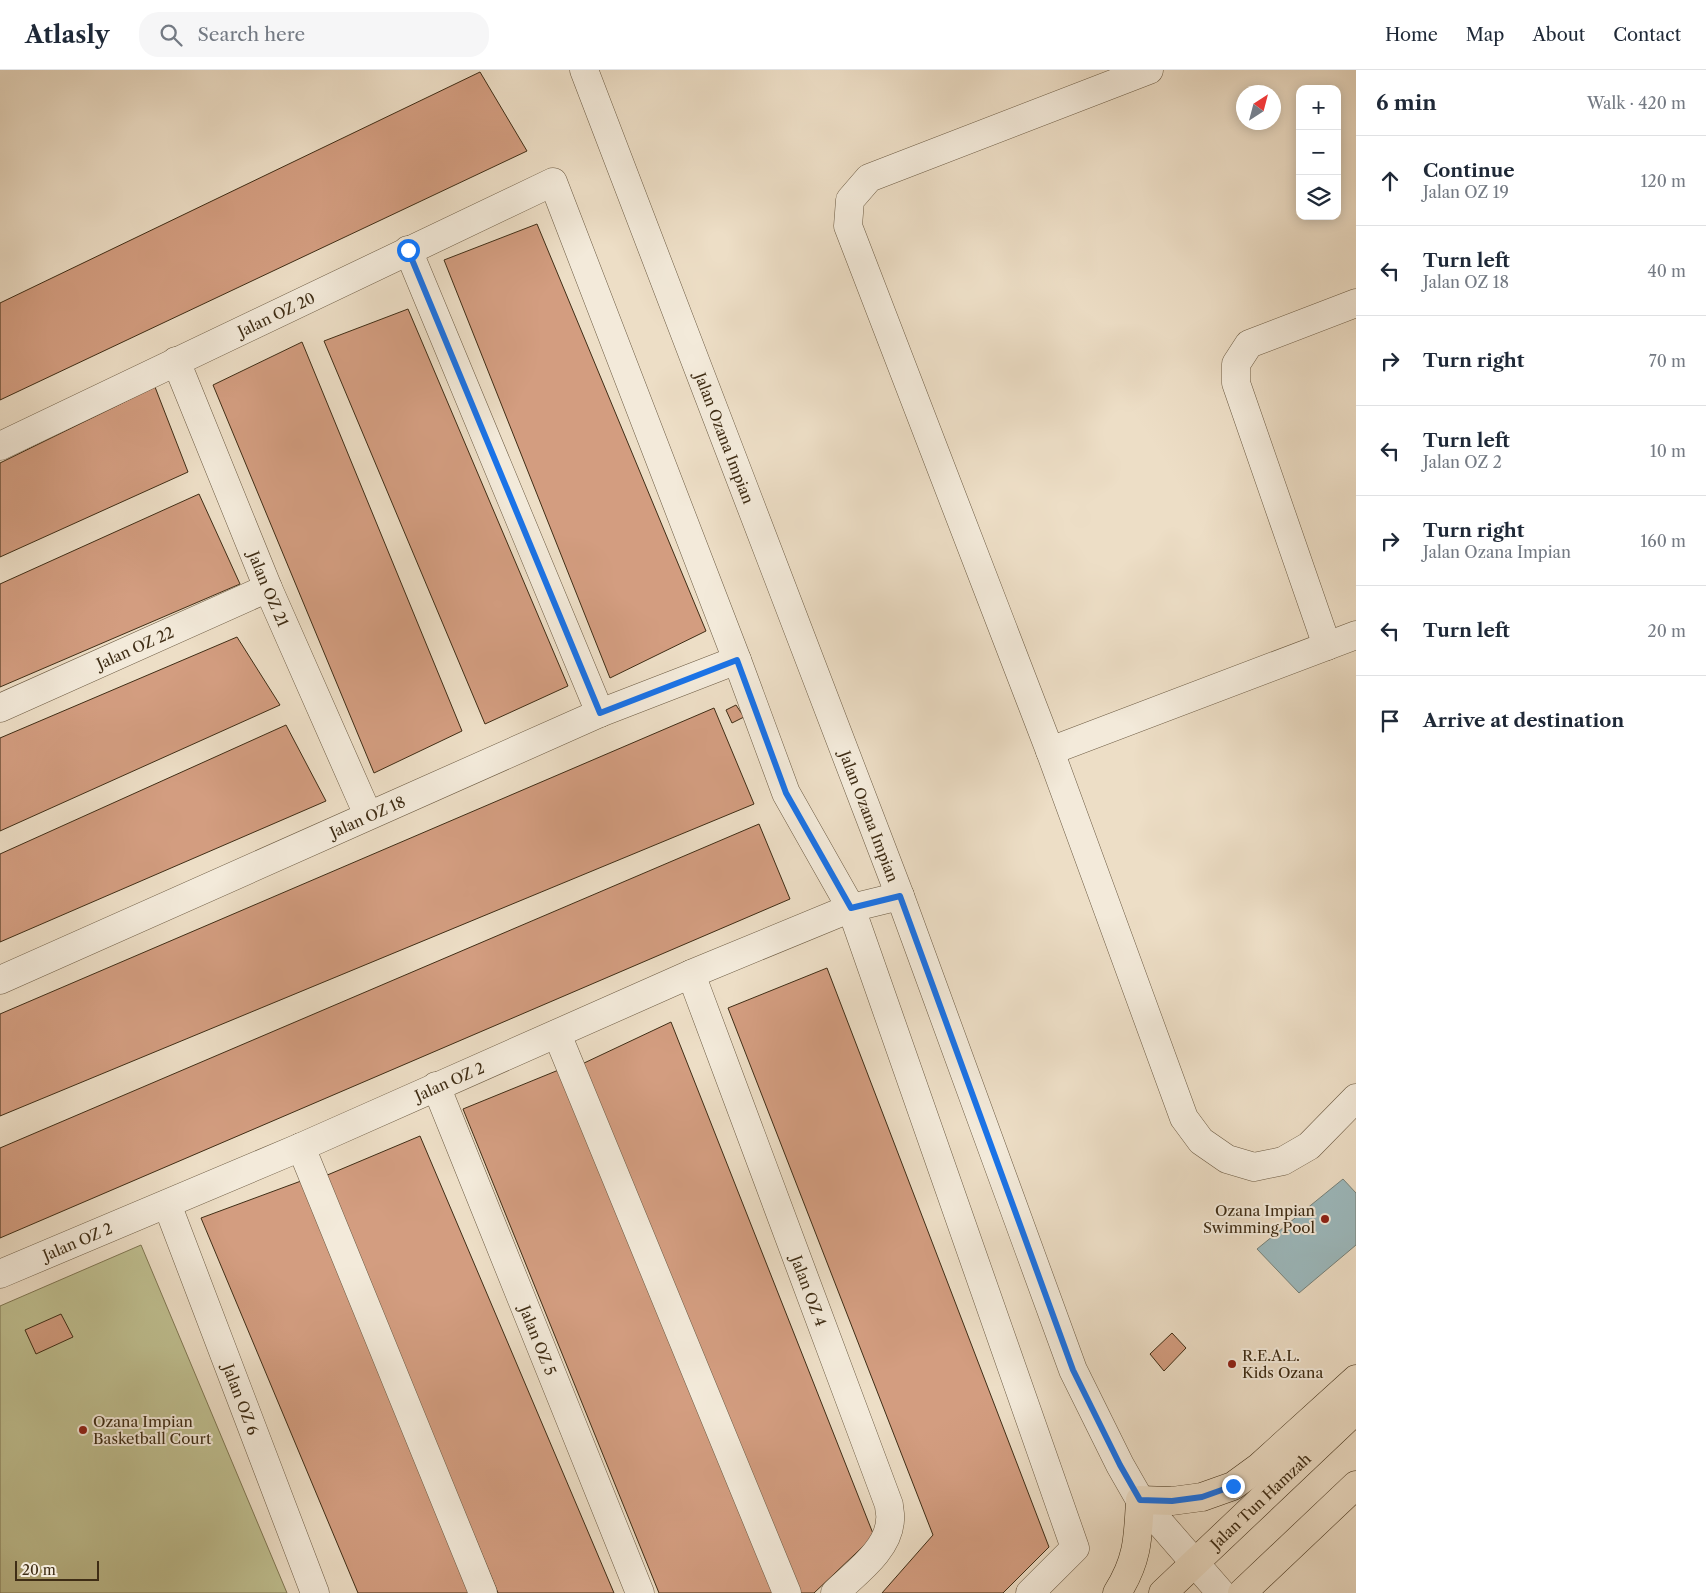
<!DOCTYPE html>
<meta charset="utf-8">
<style>
:root{--surface:#fff;--page:#f6f6f7;--text:#1f2937;--muted:#747a83;--line:#e0e1e3}
body{margin:0;font-family:"Libre Caslon Text",serif;background:var(--page);color:var(--text)}
.controls{position:absolute;right:15px;top:15px;display:grid;overflow:hidden;border-radius:10px;box-shadow:0 2px 12px #0003}
.controls button{width:45px;height:45px;display:grid;place-items:center;padding:0;border:0;border-bottom:1px solid var(--line);background:var(--surface);color:var(--text);font:25px sans-serif}
.compass{position:absolute;left:1236px;top:15px;width:45px;height:45px;border-radius:50%;background:var(--surface);box-shadow:0 2px 12px #0003;rotate:36deg}
.scale{position:absolute;left:15px;bottom:12px;width:84px;box-sizing:border-box;padding-left:5px;border:2px solid #3f2d15;border-top:0;font-size:14px;line-height:18px;white-space:nowrap;color:#3f2d15;-webkit-text-stroke:4px #f3eada;paint-order:stroke}
.stop{position:absolute;width:15px;height:15px;margin:-11px;border:4px solid #1a73e8;border-radius:50%;background:#fff}
.stop.end{background:#1a73e8;border-color:#fff;box-shadow:0 1px 5px #0008}
.list{margin:0;padding:0;list-style:none}
h2{display:flex;justify-content:space-between;align-items:center;height:65px;margin:0;padding:0 20px;font-size:21px}
h2 small{font-size:16px;font-weight:400;color:var(--muted)}
.list li{display:grid;grid-template-columns:32px 1fr auto;gap:15px;align-items:center;box-sizing:border-box;height:90px;padding:0 20px;border-top:1px solid var(--line)}
.list b{display:block;font-size:19px;white-space:nowrap}
.list p{margin:0;font-size:16px;white-space:nowrap;color:var(--muted)}
.list em{font-size:16px;font-style:normal;color:var(--muted)}
.icon{flex:none;width:28px;height:28px;fill:none;stroke:currentColor;stroke-width:2;stroke-linecap:round;stroke-linejoin:round}
.map{position:relative;flex:none;width:1356px;height:1523px;overflow:hidden}
header{display:flex;align-items:center;gap:30px;box-sizing:border-box;height:70px;padding:0 25px;background:var(--surface);border-bottom:1px solid var(--line)}
header strong{font-size:24px}
nav{display:flex;gap:28px;margin-inline-start:auto;font-size:18px}
.search{width:350px;height:45px;background:var(--page);display:flex;align-items:center;gap:12px;box-sizing:border-box;padding:0 18px;border-radius:20px;color:var(--muted);font-size:19px}
main{display:flex}
aside{flex:1;background:var(--surface)}
.map>svg:first-child{display:block}
</style>
<header>
<strong>Atlasly</strong>
<div class="search"><svg class="icon" aria-label="search" viewBox="0 0 24 24"><circle cx="10" cy="10" r="6"/><path d="M15 15l6 6"/></svg>Search here</div>
<nav><a>Home</a><a>Map</a><a>About</a><a>Contact</a></nav>
</header>
<main>
<div class="map">
<svg width="1356" height="1523" viewBox="0 0 1356 1523">
<rect width="100%" height="100%" fill="#eddec6"/>
<filter id="stains"><feTurbulence type="fractalNoise" baseFrequency=".004" numOctaves="4"/><feColorMatrix values="0 0 0 0 .2 0 0 0 0 .09 0 0 0 0 .02 0 0 0 .5 -.17"/></filter>
<radialGradient id="worn" r=".72"><stop offset=".6" stop-color="#630" stop-opacity="0"/><stop offset="1" stop-color="#630" stop-opacity=".3"/></radialGradient>
<path fill="#bfbf90" stroke="#7f7652" d="M141,1175L287,1523H0V1236Z"/>
<path fill="#9dbabe" stroke="#77827a" d="M1343,1109L1356,1123V1175L1299,1223L1257,1179Z"/>
<path fill="#d39d80" stroke="#3f2d15" d="M480,2L527,81L0,330V233Z
M537,154L706,561L610,608L444,190Z
M408,239L568,616L485,654L324,271Z
M302,272L462,661L374,703L213,315Z
M155,317L188,402L0,487V393Z
M199,424L240,514L0,617V514Z
M237,567L280,635L0,761V668Z
M736,635L744,647L732,653L726,640Z
M714,638L754,734L0,1046V944Z
M286,655L326,731L0,872V784Z
M759,754L790,829L0,1168V1078Z
M827,898L1049,1477L1003,1523H882L933,1465L728,938Z
M671,952L874,1466L814,1523H800L582,994Z
M566,997L777,1523H659L463,1039Z
M420,1066L614,1523H498L325,1106Z
M301,1111L473,1523H358L201,1148Z
M61,1244L73,1267L36,1284L25,1260Z
M1172,1263L1186,1278L1164,1301L1150,1284Z"/>
<g fill="none" stroke-linecap="round" stroke-linejoin="round">
<g stroke="#6a5941" stroke-width="29">
<g id="minor">
<path id="s1" d="M584,0L900,826L1073,1300L1120,1395L1140,1430L1221,1523"/>
<path d="M1149,0L869,108L850,130L848,156L1050,681L1184,1048L1201,1071L1227,1089L1254,1097L1283,1091L1309,1076L1356,1028"/>
<path d="M408,180L600,643"/>
<path id="s2" d="M176,291L268,518L368,745"/>
<path id="s3" d="M0,376L553,112L737,590L786,723L851,838L1075,1478L1030,1523"/>
<path d="M1327,576L1236,313V294L1249,274L1356,233"/>
<path id="s4" d="M0,638L268,518"/>
<path d="M1050,681L1356,565"/>
<path id="s5" d="M691,904L889,1435C889,1440 891,1445 890,1450C889,1480 854,1504 835,1523"/>
<path id="s6" d="M0,910L600,643L737,590"/>
<path d="M557,964L787,1523"/>
<path id="s7" d="M436,1016L640,1523"/>
<path d="M301,1077L483,1523"/>
<path id="s8" d="M167,1134L315,1523"/>
<path id="s9" d="M0,1204L301,1077L691,904L851,838L900,826"/>
</g>
</g>
<g stroke="#3f2d15" stroke-width="29">
<g id="major">
<path d="M1117,1523C1138,1490 1138,1468 1140,1430L1172,1431L1202,1427L1233,1416L1259,1397L1356,1309"/>
<path id="s10" d="M1163,1523L1356,1340"/>
<path d="M1242,1523L1356,1415"/>
</g>
</g>
<use href="#minor" stroke="#f3eada" stroke-width="28"/>
<use href="#major" stroke="#eddec6" stroke-width="28"/>
</g>
<g fill="none" stroke-linecap="round" stroke-linejoin="round">
<path stroke="#1a73e8" stroke-width="6" d="M408,180L600,643L737,590L786,723L851,838L900,826L1073,1300L1120,1395L1140,1430L1172,1431L1202,1427L1233,1416"/>
</g>
<g fill="#8f2418" stroke="#f3eada" stroke-width="2">
<circle cx="1325" cy="1149" r="5"/>
<circle cx="1232" cy="1294" r="5"/>
<circle cx="83" cy="1360" r="5"/>
</g>
<g text-anchor="middle" dominant-baseline="central" stroke-width="4" stroke-linejoin="round" paint-order="stroke">
<g font-size="15" fill="#3f2d15" stroke="#f3eada">
<text stroke="none"><textPath href="#s3" startOffset="306">Jalan OZ 20</textPath></text>
<text stroke="none"><textPath href="#s1" startOffset="394">Jalan Ozana Impian</textPath></text>
<text stroke="none"><textPath href="#s2" startOffset="246">Jalan OZ 21</textPath></text>
<text stroke="none"><textPath href="#s4" startOffset="148">Jalan OZ 22</textPath></text>
<text stroke="none"><textPath href="#s6" startOffset="402">Jalan OZ 18</textPath></text>
<text stroke="none"><textPath href="#s1" startOffset="799">Jalan Ozana Impian</textPath></text>
<text stroke="none"><textPath href="#s9" startOffset="489">Jalan OZ 2</textPath></text>
<text stroke="none"><textPath href="#s9" startOffset="84">Jalan OZ 2</textPath></text>
<text stroke="none"><textPath href="#s5" startOffset="338">Jalan OZ 4</textPath></text>
<text stroke="none"><textPath href="#s7" startOffset="274">Jalan OZ 5</textPath></text>
<text stroke="none"><textPath href="#s8" startOffset="209">Jalan OZ 6</textPath></text>
<text stroke="none"><textPath href="#s10" startOffset="134">Jalan Tun Hamzah</textPath></text>
</g>
<g font-size="15" fill="#3f2d15" stroke="#f3eada" text-anchor="start">
<text x="1315" y="1140" text-anchor="end">Ozana Impian<tspan x="1315" dy="17">Swimming Pool</tspan></text>
<text x="1242" y="1285">R.E.A.L.<tspan x="1242" dy="17">Kids Ozana</tspan></text>
<text x="93" y="1351">Ozana Impian<tspan x="93" dy="17">Basketball Court</tspan></text>
</g>
</g>
<rect width="100%" height="100%" filter="url(#stains)"/>
<rect width="100%" height="100%" fill="url(#worn)"/>
</svg>
<div class="controls">
<button>+</button>
<button>−</button>
<button><svg class="icon" aria-label="layers" viewBox="0 0 24 24"><path d="M12 4l9 5-9 5-9-5zM3 14l9 5 9-5"/></svg></button>
</div>
<svg class="compass" viewBox="-18 -18 36 36"><path d="M0-13l5 13h-10z" fill="#e53935"/><path d="M0 13l5-13h-10z" fill="#747a83"/></svg>
<div class="scale">20 m</div>
<div class="stop" style="left:408px;top:180px"></div>
<div class="stop end" style="left:1233px;top:1416px"></div>
</div>
<aside>
<h2>6 min<small>Walk · 420 m</small></h2>
<ul class="list">
<li><svg class="icon" aria-label="ahead" viewBox="0 0 24 24"><path d="M12 20V5M6 11l6-6 6 6"/></svg><div><b>Continue</b><p>Jalan OZ 19</p></div><em>120 m</em></li>
<li><svg class="icon" aria-label="left" viewBox="0 0 24 24"><path d="M17 20v-9H6M10 6l-5 5 5 5"/></svg><div><b>Turn left</b><p>Jalan OZ 18</p></div><em>40 m</em></li>
<li><svg class="icon" aria-label="right" viewBox="0 0 24 24"><path d="M7 20v-9h11M14 6l5 5-5 5"/></svg><div><b>Turn right</b></div><em>70 m</em></li>
<li><svg class="icon" aria-label="left" viewBox="0 0 24 24"><path d="M17 20v-9H6M10 6l-5 5 5 5"/></svg><div><b>Turn left</b><p>Jalan OZ 2</p></div><em>10 m</em></li>
<li><svg class="icon" aria-label="right" viewBox="0 0 24 24"><path d="M7 20v-9h11M14 6l5 5-5 5"/></svg><div><b>Turn right</b><p>Jalan Ozana Impian</p></div><em>160 m</em></li>
<li><svg class="icon" aria-label="left" viewBox="0 0 24 24"><path d="M17 20v-9H6M10 6l-5 5 5 5"/></svg><div><b>Turn left</b></div><em>20 m</em></li>
<li><svg class="icon" aria-label="arrive" viewBox="0 0 24 24"><path d="M6 21V4h12l-3 4 3 4H6"/></svg><div><b>Arrive at destination</b></div></li>
</ul>
</aside>
</main>
